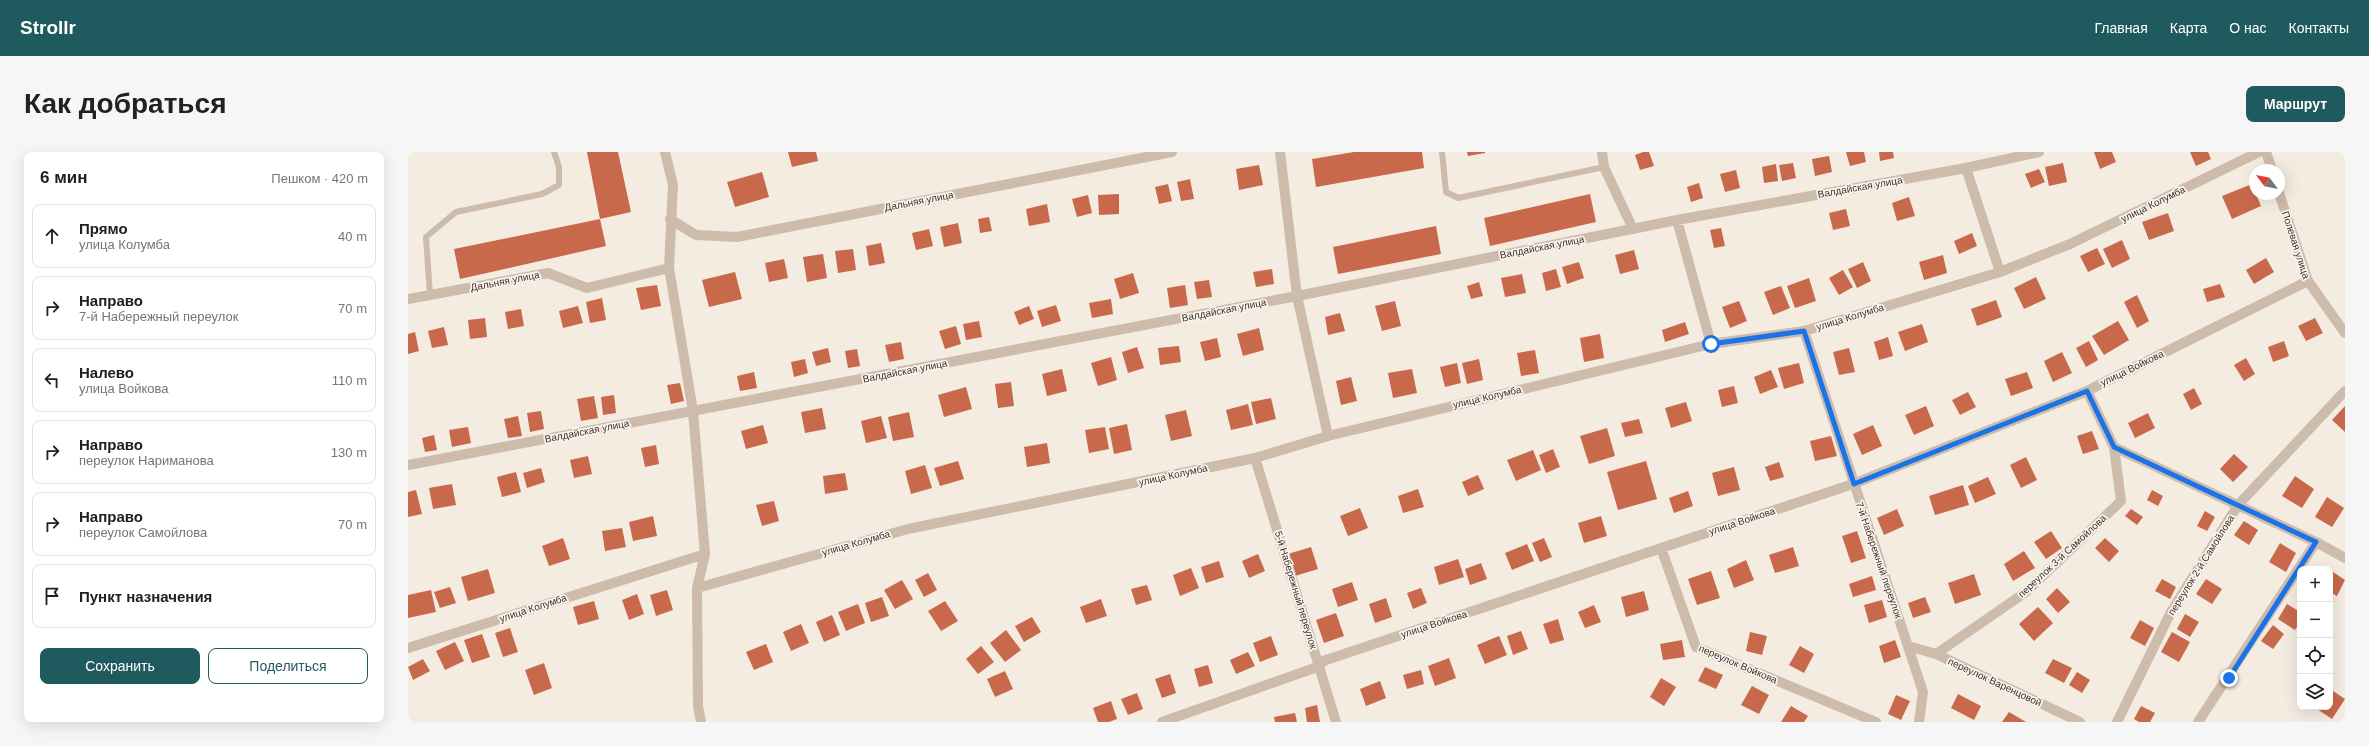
<!DOCTYPE html>
<html lang="ru">
<meta charset="utf-8">
<style>
:root{--surface:#fff;--page:#f6f6f6;--text:#202124;--muted:#757577;--line:#e0e0e0;--accent:#1f5a5e}
body{margin:0;font-family:Helvetica,sans-serif;background:var(--page);color:var(--text)}
.controls{position:absolute;right:12px;bottom:12px;display:grid;overflow:hidden;border-radius:8px;box-shadow:0 4px 16px #0002}
.controls button{width:36px;height:36px;display:grid;place-items:center;padding:0;border:0;border-bottom:1px solid var(--line);background:var(--surface);color:var(--text);font:20px sans-serif}
.compass{position:absolute;left:1841px;top:12px;width:36px;height:36px;border-radius:50%;background:var(--surface);box-shadow:0 4px 16px #0002;rotate:302deg}
.stop{position:absolute;width:12px;height:12px;margin:-9px;border:3px solid #1a73e8;border-radius:50%;background:#fff}
.stop.end{background:#1a73e8;border-color:#fff;box-shadow:0 1px 4px #0008}
.list{margin:0;padding:0;list-style:none}
h2{display:flex;justify-content:space-between;align-items:center;height:52px;margin:0;padding:0 16px;font-size:17px}
h2 small{font-size:13px;font-weight:400;color:var(--muted)}
.list li{display:grid;grid-template-columns:26px 1fr auto;gap:12px;align-items:center;box-sizing:border-box;height:64px;margin:0 8px 8px;padding:0 8px;border:1px solid var(--line);border-radius:8px}
.list b{display:block;font-size:15px;white-space:nowrap}
.list p{margin:0;font-size:13px;white-space:nowrap;color:var(--muted)}
.list em{font-size:13px;font-style:normal;color:var(--muted)}
.actions{display:flex;gap:8px;padding:12px 16px}
.actions a{flex:1;padding:9px 0;border:1px solid var(--accent);border-radius:8px;text-align:center;font-size:14px;color:var(--accent)}
.actions .main{background:var(--accent);color:#fff}
.icon{flex:none;width:22px;height:22px;fill:none;stroke:currentColor;stroke-width:2;stroke-linecap:round;stroke-linejoin:round}
.map{position:relative;flex:none;width:1937px;height:570px;overflow:hidden;border-radius:8px}
header{display:flex;align-items:center;gap:24px;box-sizing:border-box;height:56px;padding:0 20px;background:var(--accent);color:#fff}
header strong{font-size:19px}
nav{display:flex;gap:22px;margin-inline-start:auto;font-size:14px}
.intro{display:flex;align-items:center;justify-content:space-between;box-sizing:border-box;height:96px;padding:0 24px}
h1{margin:0;font-size:28px}
.button{padding:10px 18px;border-radius:8px;background:var(--accent);color:#fff;font-size:14px;font-weight:700}
main{display:flex;gap:24px;padding:0 24px}
aside{flex:1;background:var(--surface);border-radius:8px;box-shadow:0 4px 16px #0002}
.map>svg:first-child{display:block}
</style>
<header>
<strong>Strollr</strong>
<nav><a>Главная</a><a>Карта</a><a>О нас</a><a>Контакты</a></nav>
</header>
<div class="intro"><h1>Как добраться</h1><a class="button">Маршрут</a></div>
<main>
<aside>
<h2>6 мин<small>Пешком · 420 m</small></h2>
<ul class="list">
<li><svg class="icon" aria-label="ahead" viewBox="0 0 24 24"><path d="M12 20V5M6 11l6-6 6 6"/></svg><div><b>Прямо</b><p>улица Колумба</p></div><em>40 m</em></li>
<li><svg class="icon" aria-label="right" viewBox="0 0 24 24"><path d="M7 20v-9h11M14 6l5 5-5 5"/></svg><div><b>Направо</b><p>7-й Набережный переулок</p></div><em>70 m</em></li>
<li><svg class="icon" aria-label="left" viewBox="0 0 24 24"><path d="M17 20v-9H6M10 6l-5 5 5 5"/></svg><div><b>Налево</b><p>улица Войкова</p></div><em>110 m</em></li>
<li><svg class="icon" aria-label="right" viewBox="0 0 24 24"><path d="M7 20v-9h11M14 6l5 5-5 5"/></svg><div><b>Направо</b><p>переулок Нариманова</p></div><em>130 m</em></li>
<li><svg class="icon" aria-label="right" viewBox="0 0 24 24"><path d="M7 20v-9h11M14 6l5 5-5 5"/></svg><div><b>Направо</b><p>переулок Самойлова</p></div><em>70 m</em></li>
<li><svg class="icon" aria-label="arrive" viewBox="0 0 24 24"><path d="M6 21V4h12l-3 4 3 4H6"/></svg><div><b>Пункт назначения</b></div></li>
</ul>
<div class="actions"><a class="main">Сохранить</a><a>Поделиться</a></div>
</aside>
<div class="map">
<svg width="1937" height="570" viewBox="0 0 1937 570">
<rect width="100%" height="100%" fill="#f4ebe1"/>
<path fill="#c8694b" d="M179,0H210L223,60L192,67Z
M380,0H408L410,9L384,15Z
M946,0H1014L1016,16L908,35L904,7Z
M1059,0H1077V1L1060,4Z
M1235,0H1241L1246,14L1232,18L1227,3Z
M1438,0H1456L1458,10L1442,14Z
M1471,0H1485L1486,6L1472,9Z
M1686,0H1704L1708,10L1692,17Z
M1782,0H1800L1803,7L1788,14Z
M1421,4L1424,20L1407,24L1404,7Z
M1385,11L1388,26L1374,29L1371,13Z
M1655,11L1659,30L1641,34L1637,15Z
M1368,12L1370,29L1356,31L1354,15Z
M851,13L855,33L831,38L828,17Z
M1631,17L1637,30L1623,36L1617,22Z
M1328,18L1332,36L1317,40L1312,22Z
M354,20L361,45L327,55L319,30Z
M782,27L786,47L773,49L769,30Z
M1291,31L1295,46L1283,50L1279,35Z
M760,32L764,49L751,52L747,35Z
M1844,32L1853,54L1824,67L1814,44Z
M711,42V62L691,63L690,43Z
M1182,42L1188,70L1082,94L1076,66Z
M680,43L684,61L669,65L664,47Z
M1501,45L1507,64L1489,69L1484,51Z
M639,52L642,70L621,74L618,57Z
M1438,57L1442,74L1425,78L1421,61Z
M1760,61L1766,79L1741,88L1734,70Z
M581,65L584,79L572,81L570,67Z
M192,67L198,94L52,127L46,97Z
M550,71L554,91L536,95L532,75Z
M1028,74L1033,102L930,122L925,95Z
M1313,76L1317,94L1306,96L1302,78Z
M521,77L525,94L508,98L504,81Z
M1564,81L1569,94L1551,102L1546,89Z
M1714,88L1722,107L1704,116L1695,97Z
M473,91L477,111L461,114L458,94Z
M1689,96L1697,112L1680,120L1672,104Z
M445,97L448,118L430,121L427,99Z
M1226,98L1231,117L1212,122L1207,103Z
M415,102L419,126L399,130L395,105Z
M1535,103L1539,121L1516,128L1511,110Z
M1858,106L1866,120L1846,132L1838,118Z
M376,107L380,126L361,130L357,111Z
M1171,110L1176,126L1159,132L1154,115Z
M1455,110L1463,129L1449,136L1440,117Z
M864,117L866,132L848,135L845,120Z
M1148,117L1153,135L1138,139L1134,121Z
M1435,118L1445,135L1431,143L1421,126Z
M327,120L334,147L301,155L294,128Z
M725,121L731,141L712,147L706,127Z
M1114,122L1118,141L1097,145L1093,126Z
M1628,125L1638,147L1616,157L1606,136Z
M1401,126L1408,149L1387,156L1379,134Z
M801,128L804,145L789,147L786,130Z
M1071,130L1075,144L1063,147L1059,134Z
M1812,132L1817,145L1799,150L1795,137Z
M249,133L253,154L233,158L228,136Z
M777,133L780,153L762,156L759,136Z
M1373,134L1382,156L1365,163L1356,140Z
M1729,143L1741,169L1729,176L1716,150Z
M194,146L198,168L182,171L178,150Z
M703,147L705,162L684,166L681,151Z
M1588,148L1594,165L1569,174L1563,157Z
M987,149L993,174L974,179L967,154Z
M1331,149L1339,169L1322,176L1314,155Z
M648,153L653,169L634,175L629,159Z
M170,154L175,171L155,176L151,159Z
M621,154L626,167L611,173L606,160Z
M113,157L116,174L100,177L97,160Z
M932,161L937,179L920,183L917,165Z
M77,166L79,185L62,187L60,168Z
M1907,166L1915,181L1898,189L1890,174Z
M571,169L574,185L558,188L555,172Z
M1710,169L1721,188L1696,203L1684,184Z
M1277,170L1281,182L1257,190L1254,178Z
M1514,172L1520,190L1497,199L1490,180Z
M548,174L553,192L537,197L531,179Z
M36,175L40,193L24,196L20,179Z
M851,176L856,198L835,204L829,182Z
M7,180L11,199L0,202V182Z
M1192,182L1196,206L1176,210L1172,186Z
M1480,185L1485,204L1471,208L1466,190Z
M809,186L813,205L797,209L792,190Z
M1681,189L1690,208L1678,215L1668,196Z
M1876,189L1881,204L1865,210L1860,195Z
M493,190L496,207L481,210L477,193Z
M771,194L773,210L752,213L750,196Z
M729,195L736,216L720,221L714,200Z
M420,196L423,210L408,214L404,200Z
M1441,196L1447,220L1431,223L1425,200Z
M449,197L452,214L440,216L437,199Z
M1127,198L1131,221L1113,224L1109,201Z
M1654,200L1664,221L1645,230L1636,209Z
M703,205L709,228L690,234L683,211Z
M1838,206L1847,222L1836,229L1826,213Z
M397,207L400,221L386,225L383,210Z
M1071,207L1075,228L1059,232L1054,211Z
M1049,211L1053,231L1037,235L1032,215Z
M1391,211L1396,231L1376,237L1370,216Z
M654,217L659,239L639,244L634,222Z
M1004,217L1009,241L985,246L980,221Z
M1363,218L1370,235L1352,242L1346,225Z
M346,220L349,236L332,239L329,224Z
M1619,220L1625,236L1603,244L1597,227Z
M943,225L949,249L933,253L928,229Z
M603,230L606,254L590,256L587,232Z
M272,231L276,249L263,252L259,233Z
M1326,234L1330,251L1314,255L1310,238Z
M558,235L564,257L536,265L530,243Z
M1786,236L1794,252L1783,258L1775,242Z
M1560,240L1568,255L1552,263L1544,248Z
M206,243L208,261L195,263L193,245Z
M186,244L190,266L173,269L169,247Z
M863,246L868,267L848,272L843,250Z
M1278,250L1284,269L1263,276L1257,256Z
M840,252L845,273L823,278L818,258Z
M1518,254L1526,274L1506,283L1497,263Z
M1937,254V280L1924,268Z
M414,256L418,277L397,281L393,260Z
M778,258L784,284L763,289L757,263Z
M133,259L136,277L122,280L119,261Z
M501,260L506,285L485,289L480,265Z
M1740,261L1747,276L1727,286L1720,271Z
M110,264L114,284L100,286L96,267Z
M473,264L479,286L458,291L453,269Z
M1231,267L1235,281L1217,285L1213,271Z
M719,272L724,298L706,302L701,276Z
M355,273L360,291L338,297L333,279Z
M1465,273L1474,294L1454,303L1445,282Z
M60,275L63,291L44,295L41,278Z
M697,275L701,297L681,301L677,278Z
M1199,276L1207,304L1181,312L1172,284Z
M1684,279L1691,297L1675,302L1669,284Z
M26,283L29,298L17,300L14,286Z
M1423,284L1429,304L1407,309L1402,289Z
M639,291L642,311L619,315L616,295Z
M248,293L251,312L237,315L233,296Z
M1145,297L1152,315L1138,321L1131,303Z
M1125,298L1133,318L1108,329L1099,308Z
M1826,302L1840,315L1825,330L1812,317Z
M180,304L184,322L166,326L162,308Z
M1618,305L1629,328L1613,336L1602,313Z
M550,309L556,327L532,334L526,316Z
M1238,309L1249,347L1210,358L1199,320Z
M1371,310L1376,325L1362,329L1357,315Z
M517,313L524,336L503,342L497,319Z
M1326,315L1332,338L1310,344L1304,321Z
M133,316L137,330L119,336L115,321Z
M108,320L113,340L94,345L89,325Z
M437,321L440,338L417,342L415,324Z
M1070,323L1076,337L1060,344L1054,330Z
M1887,324L1906,337L1894,356L1874,344Z
M1580,325L1588,342L1567,351L1560,334Z
M44,332L48,353L25,357L21,336Z
M1555,333L1561,353L1527,363L1521,344Z
M1010,337L1016,355L995,361L990,344Z
M8,338L14,362L0,365V340Z
M1744,338L1755,344L1750,354L1739,348Z
M1280,339L1285,354L1266,361L1261,346Z
M1919,345L1936,356L1924,375L1907,365Z
M366,349L371,369L354,374L348,353Z
M952,356L960,376L940,384L932,364Z
M1489,357L1496,374L1476,383L1469,366Z
M1723,357L1735,365L1729,373L1717,364Z
M1797,359L1807,365L1799,379L1789,374Z
M245,364L249,384L225,389L221,370Z
M1193,364L1199,384L1176,391L1170,371Z
M1836,369L1850,378L1841,393L1826,383Z
M214,376L218,395L197,399L194,379Z
M1449,379L1458,406L1443,411L1434,384Z
M1643,379L1654,396L1638,407L1626,390Z
M155,386L162,407L141,414L134,394Z
M1136,386L1144,405L1132,410L1124,391Z
M1697,386L1711,399L1701,410L1687,396Z
M1872,391L1888,401L1878,420L1861,410Z
M1119,392L1126,409L1104,418L1097,401Z
M903,395L910,417L887,424L880,402Z
M1385,395L1391,414L1367,421L1361,403Z
M1616,399L1627,416L1605,429L1596,412Z
M850,402L857,419L841,426L834,409Z
M1050,407L1056,425L1031,433L1026,415Z
M1338,408L1346,428L1326,436L1319,417Z
M811,409L816,425L798,431L793,415Z
M1073,411L1079,427L1062,433L1057,417Z
M783,416L791,436L772,444L765,423Z
M80,417L87,441L60,449L53,425Z
M1922,418L1937,428L1929,444L1922,440Z
M1303,419L1312,446L1289,453L1280,427Z
M520,421L529,438L516,445L507,428Z
M1566,422L1573,443L1547,452L1540,431Z
M1464,424L1468,438L1445,445L1441,432Z
M1754,427L1768,435L1762,447L1747,439Z
M1798,427L1814,437L1804,452L1788,442Z
M494,428L505,447L487,457L476,438Z
M944,430L950,448L930,455L924,437Z
M739,433L744,448L728,453L723,437Z
M42,435L48,451L32,456L26,440Z
M1013,436L1019,451L1005,457L999,441Z
M1649,436L1662,450L1650,461L1638,447Z
M23,438L28,460L0,466V443Z
M259,438L265,458L248,464L242,443Z
M1236,439L1241,458L1218,465L1213,445Z
M229,442L236,462L221,468L214,448Z
M474,445L481,464L463,470L457,451Z
M1517,445L1523,460L1505,466L1500,451Z
M978,446L984,465L967,471L961,452Z
M693,447L699,464L678,471L672,455Z
M1474,448L1479,465L1461,471L1456,453Z
M186,449L191,467L170,473L165,455Z
M537,449L550,469L533,479L520,459Z
M450,452L457,471L438,479L430,460Z
M1879,452L1892,460V470L1887,478L1870,467Z
M1186,453L1193,470L1177,476L1170,460Z
M1630,455L1645,471L1626,489L1611,472Z
M928,461L936,484L916,491L908,468Z
M1777,462L1791,470L1782,485L1769,477Z
M424,463L432,483L416,490L408,470Z
M624,465L633,480L616,490L607,474Z
M1150,467L1156,488L1142,492L1135,472Z
M1732,468L1746,476L1737,494L1722,486Z
M393,472L401,491L383,499L375,480Z
M1865,473L1876,482L1865,497L1853,489Z
M102,476L110,500L95,505L87,481Z
M598,478L613,498L597,510L582,491Z
M1113,479L1120,497L1105,503L1099,484Z
M1342,480L1359,484L1354,503L1338,499Z
M1764,480L1782,490L1771,510L1753,500Z
M74,482L82,505L64,511L56,488Z
M863,484L870,503L852,510L845,491Z
M1091,484L1099,503L1077,512L1069,493Z
M1274,488L1277,505L1255,508L1252,492Z
M1487,488L1493,505L1476,511L1471,494Z
M47,490L56,509L37,518L28,499Z
M358,492L365,510L346,518L338,500Z
M573,494L586,510L570,522L558,507Z
M1392,494L1406,502L1396,521L1381,513Z
M840,500L847,514L828,522L822,508Z
M1041,506L1048,526L1027,534L1020,514Z
M15,507L22,519L5,528L0,515Z
M1645,507L1664,516L1656,531L1637,521Z
M136,511L144,536L126,543L117,518Z
M800,513L805,531L791,535L786,517Z
M1297,515L1315,523L1308,537L1290,529Z
M1013,518L1016,532L999,537L995,523Z
M597,519L605,537L587,545L579,527Z
M1669,520L1682,528L1674,541L1661,533Z
M762,522L768,541L754,546L747,527Z
M1253,526L1268,535L1256,554L1242,545Z
M972,529L978,546L958,554L952,537Z
M1344,534L1361,543L1351,562L1333,553Z
M1922,537L1937,547L1924,567L1906,555H1922Z
M729,541L735,557L720,563L713,547Z
M1550,542L1573,554L1566,568L1543,556Z
M1488,543L1502,549L1493,568L1480,562Z
M703,549L709,567L701,570H690L685,556Z
M909,553L912,570H899L897,556Z
M1383,554L1400,564L1396,570H1373Z
M1733,554L1747,561L1742,570H1731L1726,567Z
M1601,560L1618,570H1594Z
M887,561L889,570H867L866,565Z"/>
<g fill="none" stroke-linecap="round" stroke-linejoin="round">
<path stroke="#cdbbac" stroke-width="6" d="M1034,0L1038,40L1050,46L1196,15
M22,143L18,85L48,60L134,42L151,33V15L146,0"/>
<path stroke="#cdbbac" stroke-width="10" d="M257,0L265,33L261,116L285,259L297,402L289,436L290,554L293,570
M872,0L889,144L920,284
M1194,0L1196,15L1225,77
M1858,0L1864,18
M1558,16L1592,120
M1871,41L1900,129L1937,181
M262,67L288,83L329,85L764,0
M1269,68L1303,192
M0,147L140,121L179,136L261,116
M1396,179L1515,540L1511,570
M1679,239L1706,295L1908,390L1937,406
M847,306L928,570
M0,313L889,144L1269,68L1558,16L1631,0
M1253,396L1288,495L1468,570
M289,436L500,377L847,306L920,284L1303,192L1396,179L1592,120L1662,92L1851,0
M1500,494L1528,502L1672,570
M0,496L297,402
M1528,502L1618,440L1713,349L1706,295
M754,570L912,514L915,509L1445,332L1679,239L1900,129
M1709,570L1763,460L1830,353L1937,239
M1790,570L1908,390"/>
</g>
<g fill="none" stroke-linecap="round" stroke-linejoin="round">
<path stroke="#1a73e8" stroke-width="5" d="M1303,192L1396,179L1446,332L1679,239L1706,295L1908,390L1821,526"/>
</g>
<g text-anchor="middle" dominant-baseline="central" stroke-width="3.5" stroke-linejoin="round" paint-order="stroke">
<g font-size="10" fill="#3b302b" stroke="#fbf5ee">
<text transform="translate(1452 35) rotate(-10)">Валдайская улица</text>
<text transform="translate(511 49) rotate(-11)">Дальняя улица</text>
<text transform="translate(1745 52) rotate(-26)">улица Колумба</text>
<text transform="translate(1888 93) rotate(72)">Полевая улица</text>
<text transform="translate(1134 95) rotate(-11)">Валдайская улица</text>
<text transform="translate(97 129) rotate(-11)">Дальняя улица</text>
<text transform="translate(816 158) rotate(-11)">Валдайская улица</text>
<text transform="translate(1442 165) rotate(-17)">улица Колумба</text>
<text transform="translate(1724 216) rotate(-26)">улица Войкова</text>
<text transform="translate(497 219) rotate(-11)">Валдайская улица</text>
<text transform="translate(1079 245) rotate(-13)">улица Колумба</text>
<text transform="translate(179 279) rotate(-11)">Валдайская улица</text>
<text transform="translate(765 323) rotate(-12)">улица Колумба</text>
<text transform="translate(1334 369) rotate(-18)">улица Войкова</text>
<text transform="translate(448 391) rotate(-16)">улица Колумба</text>
<text transform="translate(1654 404) rotate(-43)">переулок 3-й Самойлова</text>
<text transform="translate(1471 408) rotate(71)">7-й Набережный переулок</text>
<text transform="translate(1793 413) rotate(-58)">переулок 2-й Самойлова</text>
<text transform="translate(888 438) rotate(73)">5-й Набережный переулок</text>
<text transform="translate(125 456) rotate(-18)">улица Колумба</text>
<text transform="translate(1026 472) rotate(-18)">улица Войкова</text>
<text transform="translate(1330 512) rotate(23)">переулок Войкова</text>
<text transform="translate(1587 530) rotate(25)">переулок Варенцовой</text>
</g>
</g>
</svg>
<div class="controls">
<button>+</button>
<button>−</button>
<button><svg class="icon" aria-label="locate" viewBox="0 0 24 24"><circle cx="12" cy="12" r="6"/><path d="M12 2v4M12 18v4M2 12h4M18 12h4"/></svg></button>
<button><svg class="icon" aria-label="layers" viewBox="0 0 24 24"><path d="M12 4l9 5-9 5-9-5zM3 14l9 5 9-5"/></svg></button>
</div>
<svg class="compass" viewBox="-18 -18 36 36"><path d="M0-13l5 13h-10z" fill="#e53935"/><path d="M0 13l5-13h-10z" fill="#757577"/></svg>
<div class="stop" style="left:1303px;top:192px"></div>
<div class="stop end" style="left:1821px;top:526px"></div>
</div>
</main>
